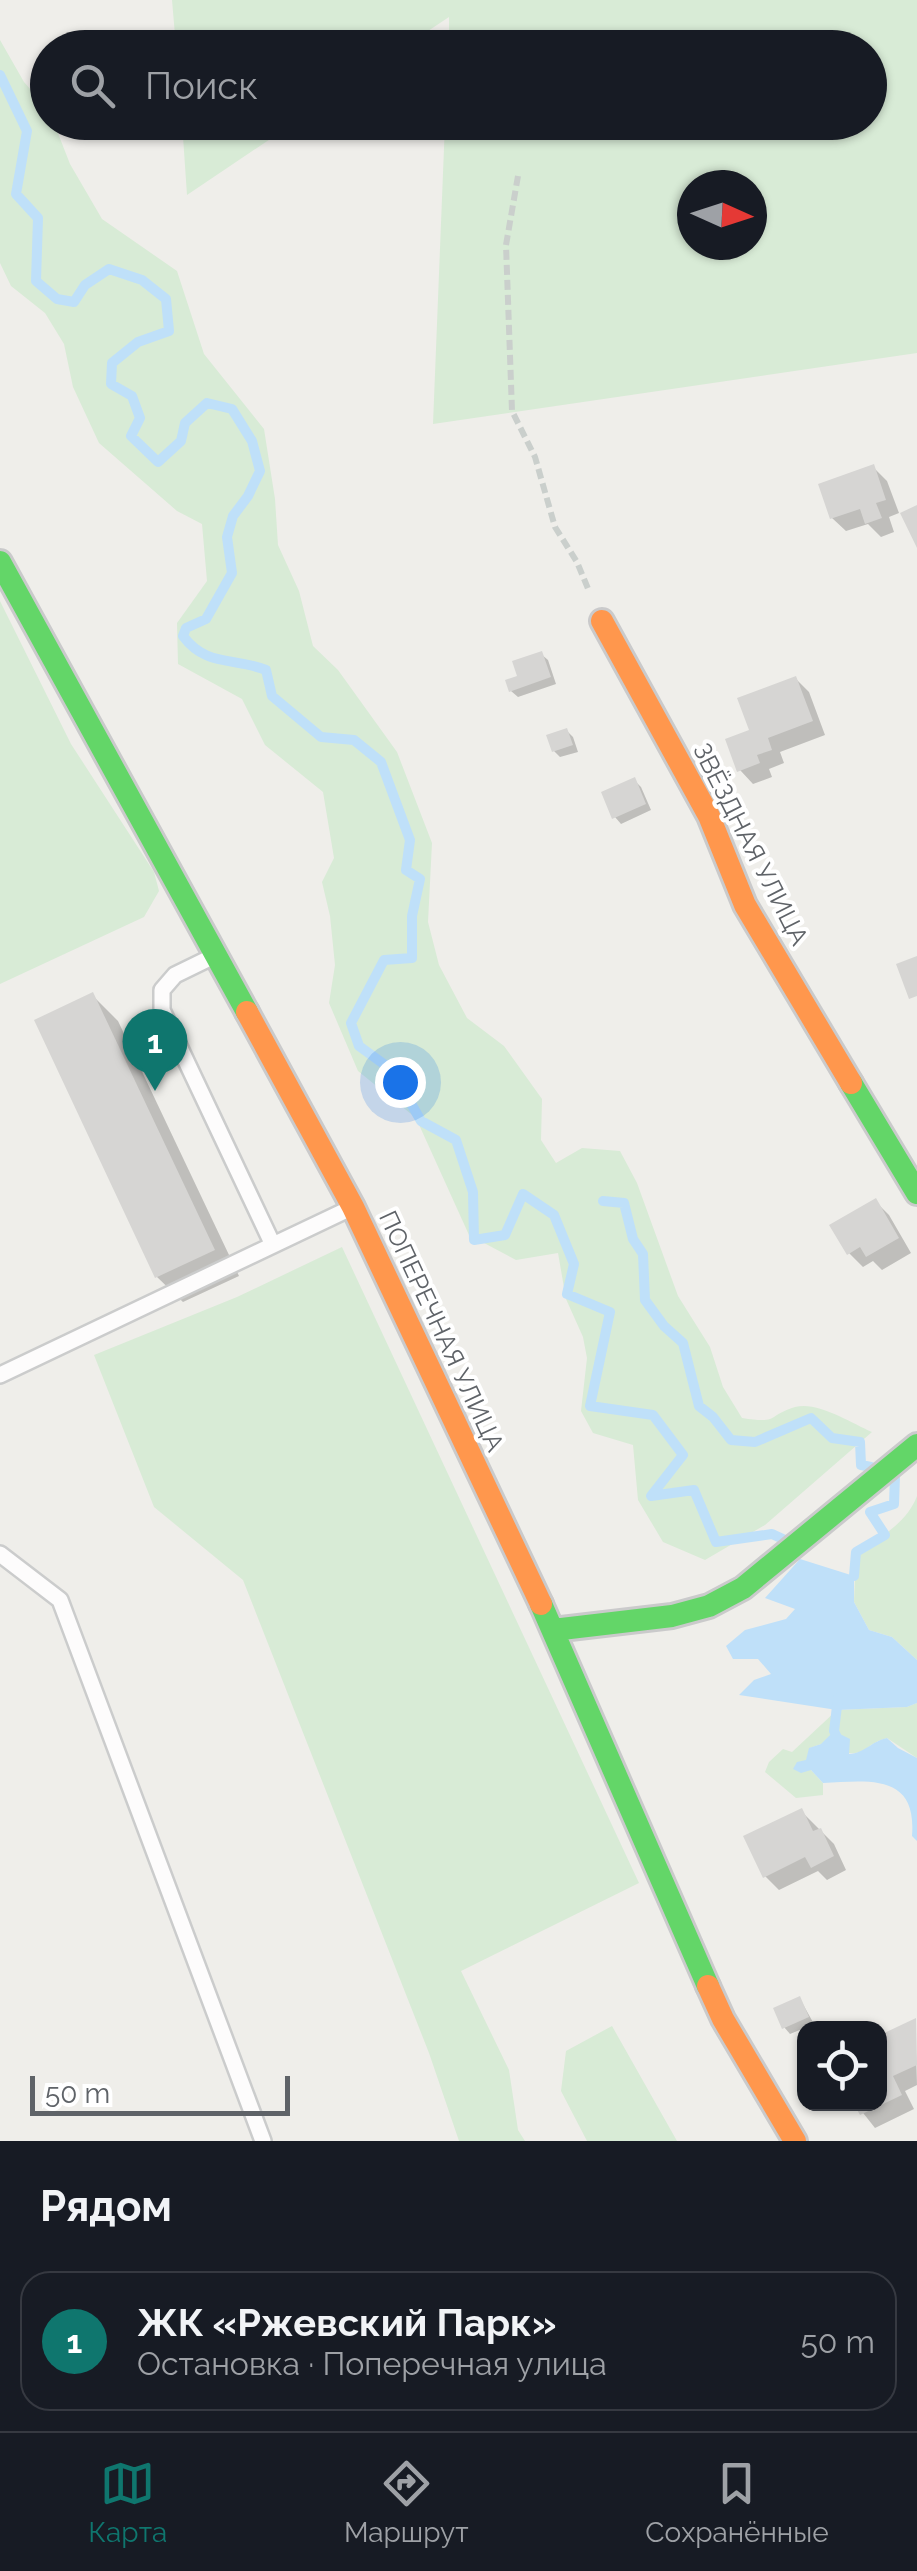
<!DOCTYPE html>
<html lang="ru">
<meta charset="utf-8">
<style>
:root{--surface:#171b24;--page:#20242c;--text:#f1f3f6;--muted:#9ea1a6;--line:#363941;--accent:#0f766e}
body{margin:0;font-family:Raleway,sans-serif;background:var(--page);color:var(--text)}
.controls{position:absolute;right:30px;bottom:30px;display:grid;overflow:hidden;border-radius:20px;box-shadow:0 2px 8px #0004}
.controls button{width:90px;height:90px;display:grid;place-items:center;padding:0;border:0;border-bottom:2px solid var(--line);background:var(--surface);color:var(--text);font:50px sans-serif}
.compass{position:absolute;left:677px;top:170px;width:90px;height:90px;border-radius:50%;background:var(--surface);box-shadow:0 2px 8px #0004;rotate:93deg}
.scale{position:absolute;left:30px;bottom:25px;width:260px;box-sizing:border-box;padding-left:10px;border:5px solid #5f6368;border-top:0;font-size:28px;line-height:35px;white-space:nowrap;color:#5f6368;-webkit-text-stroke:8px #fff;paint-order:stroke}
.you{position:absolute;left:400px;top:1082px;width:35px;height:35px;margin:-25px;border:8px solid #fff;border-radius:50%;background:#1a73e8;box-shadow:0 0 0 15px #1a73e833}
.badge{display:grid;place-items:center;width:65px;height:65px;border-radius:50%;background:var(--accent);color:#fff;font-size:32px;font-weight:700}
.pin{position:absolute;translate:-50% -82px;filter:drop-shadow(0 2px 5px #0008)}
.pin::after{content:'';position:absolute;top:52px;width:35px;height:30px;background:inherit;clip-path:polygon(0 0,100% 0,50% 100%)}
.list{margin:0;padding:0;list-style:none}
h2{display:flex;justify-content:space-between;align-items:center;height:130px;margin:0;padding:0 40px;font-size:42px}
h2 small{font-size:32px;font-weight:400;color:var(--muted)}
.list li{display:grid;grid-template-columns:65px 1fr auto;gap:30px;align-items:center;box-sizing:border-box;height:140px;margin:0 20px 20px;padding:0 20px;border:2px solid var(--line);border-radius:30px}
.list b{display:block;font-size:38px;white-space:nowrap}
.list p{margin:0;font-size:32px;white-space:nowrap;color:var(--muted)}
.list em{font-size:32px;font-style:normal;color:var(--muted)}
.icon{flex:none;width:55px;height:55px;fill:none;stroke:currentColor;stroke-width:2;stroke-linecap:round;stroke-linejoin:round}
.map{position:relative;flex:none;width:917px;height:2141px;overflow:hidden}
.search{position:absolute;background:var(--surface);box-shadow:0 2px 8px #0004;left:30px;right:30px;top:30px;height:110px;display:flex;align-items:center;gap:25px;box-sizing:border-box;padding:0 35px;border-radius:55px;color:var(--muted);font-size:38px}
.sheet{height:290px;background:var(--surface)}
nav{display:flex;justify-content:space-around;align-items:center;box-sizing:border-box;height:140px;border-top:2px solid var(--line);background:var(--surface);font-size:28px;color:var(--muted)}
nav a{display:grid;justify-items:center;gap:5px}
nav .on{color:var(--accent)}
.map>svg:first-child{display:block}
</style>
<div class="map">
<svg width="917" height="2141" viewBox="0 0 917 2141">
<rect width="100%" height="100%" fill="#efeeea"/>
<path fill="#d8ebd6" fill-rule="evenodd" d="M172,0H917V353L433,424L445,123L870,122V48L449,47V17L404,47H176ZM692,185H752V245H692Z
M0,40L24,82L47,108L48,122L54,123L70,164L102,219L177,271L204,354L264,429L275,499L278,545L299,591L313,646L338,670L397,752L432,843L428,922L439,965L467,1018L504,1046L542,1099L541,1140L556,1163L582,1148L620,1151L637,1183L678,1296L710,1347L723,1387L742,1418C780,1424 766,1416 795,1407C818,1401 851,1423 872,1432L765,1525L705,1560L663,1542L638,1500L633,1445L593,1433L581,1411L587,1358L583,1337L566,1299L558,1253L516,1260L469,1235L416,1118L358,1071L329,1003L335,965L330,916L322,882L334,858L323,792L265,745L242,699L178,664L177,623L207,581L202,524L177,511L99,443L73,387L64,344L45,313L11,286L0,263Z
M182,122H294V123L187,195Z
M0,601L71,744L154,872L159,891L144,917L0,984Z
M342,1247L639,1883L461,1971L509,2070L518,2130L525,2141H459L429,2053L243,1580L154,1507L94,1355L237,1297Z
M917,1496V1660L892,1637L869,1630L854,1602L856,1552C880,1538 907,1523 917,1496Z
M917,1703V1758L887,1738C876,1741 873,1744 864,1750C851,1758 835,1749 821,1744L810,1748L811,1770L823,1783V1795L796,1798L765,1772L769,1762L783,1749L792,1752L837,1710L907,1707Z
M612,2026L677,2141H587L561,2091L566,2051Z"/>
<path fill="#bfe0f9" d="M800,1559L854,1576V1602L869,1630L892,1637L917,1660V1703L907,1707L837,1710L739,1695L754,1680L771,1674L758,1659H733L726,1646L745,1630L786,1619L795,1609L765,1598Z
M834,1731L850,1739L849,1754C865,1753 872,1741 887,1738L898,1748L917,1758V1841L912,1836C917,1773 869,1781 823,1783L811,1770L801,1773L793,1769L797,1762L806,1760L809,1748L821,1744Z"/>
<path fill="#0003" d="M873,467L887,481L899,513L889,517L894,532L881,537L868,524L846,531L832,518Z
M541,654L548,660L556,684L518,697L511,691Z
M795,678L809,692L825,735L780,752L784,763L769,769L772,777L753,784L740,770L752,731Z
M567,731L573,737L578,752L560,757L554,751Z
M634,780L641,787L651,810L621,824L615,817Z
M92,995L118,1021L239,1276L183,1302L157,1277Z
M875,1201L889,1215L911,1253L882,1270L873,1261L863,1267L849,1253Z
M801,1811L834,1844L846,1870L827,1880L818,1871L779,1890L765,1876Z
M800,1999L814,2024L790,2034L784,2027Z
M915,2021L917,2085L905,2091L914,2109L875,2128L856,2104H880V2038Z"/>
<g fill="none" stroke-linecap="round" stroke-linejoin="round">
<path stroke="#bfe0f9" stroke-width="10" d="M0,75L27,131L16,194L38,218L36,281L57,299L74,302L85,285L109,269L142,280L166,299L169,331L138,342L112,363L111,384L132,396L140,418L131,436L158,462L181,441L185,423L207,403L232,409L252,441L260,471L248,496L233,516L227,537L232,573L206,619L186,628L183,636C206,667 233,657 266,670L272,696L321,737L354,740L381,762L410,840L406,870L420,879L412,916V958L384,960L351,1023L359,1046L392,1070L421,1121L456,1140L473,1192L474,1240L505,1235L523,1194L554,1215L574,1264L567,1294L610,1312L590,1406L653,1415L683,1455L651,1496L694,1490L716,1542L772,1534L785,1540
M603,1201L624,1203L633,1239L643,1254L645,1300L664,1326L683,1343L699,1406L713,1417L731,1440L755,1442L811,1418L832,1438L860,1442L861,1465L871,1467
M854,1576L856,1552L885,1535L870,1512L894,1504L895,1476
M838,1740L834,1731L838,1698"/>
</g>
<path fill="#d6d5d3" d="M874,464L886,500L876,503L882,518L865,524L860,509L830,519L818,484Z
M917,505V548L900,513Z
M542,651L551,677L509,692L505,680L517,676L512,661Z
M796,676L813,721L768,738L772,750L757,755L760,763L737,772L725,739L749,730L737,698Z
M567,728L573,745L552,752L546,735Z
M635,777L646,804L612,819L601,792Z
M917,956V996L909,999L896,964Z
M93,992L215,1250L155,1278L34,1020Z
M876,1198L899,1238L866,1257L860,1247L847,1255L829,1225Z
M802,1808L813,1831L821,1828L834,1856L811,1868L805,1857L763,1878L743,1836Z
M800,1996L809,2017L782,2029L773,2008Z
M916,2018L917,2065L893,2076L902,2095L860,2115L854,2104H880V2035Z"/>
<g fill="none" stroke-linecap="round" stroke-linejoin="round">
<g stroke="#cbcccc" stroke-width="20">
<path id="lane" d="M216,955L175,975L162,990V1010L273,1245
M0,1375L353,1207
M0,1554L60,1600L263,2141"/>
</g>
<g stroke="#cacacb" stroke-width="28">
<path id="fast" d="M0,562L247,1012
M851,1083L917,1193
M541,1604L708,1986
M553,1630L672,1616L709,1606L743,1588L917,1445"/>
</g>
<g stroke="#cacacb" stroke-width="28">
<path id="slow" d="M602,621L709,816L745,905L851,1083
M247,1012L353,1207L541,1604
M708,1986L723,2019L795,2141"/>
</g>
<path stroke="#cacfcc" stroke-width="6" stroke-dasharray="10 5" stroke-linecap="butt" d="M518,176L506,245L512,411L535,457L555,527L577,562L589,591"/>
<use href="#lane" stroke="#fdfcfc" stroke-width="15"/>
<use href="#fast" stroke="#63d668" stroke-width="22"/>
<use href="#slow" stroke="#ff974d" stroke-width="22"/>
</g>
<g text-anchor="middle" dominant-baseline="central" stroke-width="8" stroke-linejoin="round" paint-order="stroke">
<g font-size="25" fill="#5f6368" stroke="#fff">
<text transform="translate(751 844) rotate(63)">ЗВЁЗДНАЯ УЛИЦА</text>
<text transform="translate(442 1331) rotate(65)">ПОПЕРЕЧНАЯ УЛИЦА</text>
</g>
</g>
</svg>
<div class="controls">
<button><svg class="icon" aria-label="locate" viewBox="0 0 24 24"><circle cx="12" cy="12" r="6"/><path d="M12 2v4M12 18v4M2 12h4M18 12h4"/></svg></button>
</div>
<svg class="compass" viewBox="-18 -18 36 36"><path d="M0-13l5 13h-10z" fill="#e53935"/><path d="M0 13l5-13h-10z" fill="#9ea1a6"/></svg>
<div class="scale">50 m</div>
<div class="you"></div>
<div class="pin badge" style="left:155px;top:1091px">1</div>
<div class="search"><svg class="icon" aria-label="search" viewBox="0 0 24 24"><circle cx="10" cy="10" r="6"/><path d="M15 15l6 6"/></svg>Поиск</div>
</div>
<section class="sheet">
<h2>Рядом<small></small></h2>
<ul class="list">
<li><span class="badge">1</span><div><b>ЖК «Ржевский Парк»</b><p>Остановка · Поперечная улица</p></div><em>50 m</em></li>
</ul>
</section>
<nav>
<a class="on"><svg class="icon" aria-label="map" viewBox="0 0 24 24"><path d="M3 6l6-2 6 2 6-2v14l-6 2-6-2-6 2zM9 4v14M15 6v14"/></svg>Карта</a>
<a><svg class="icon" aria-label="directions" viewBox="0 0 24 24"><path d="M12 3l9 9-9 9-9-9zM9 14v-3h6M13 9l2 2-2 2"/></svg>Маршрут</a>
<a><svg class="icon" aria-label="saved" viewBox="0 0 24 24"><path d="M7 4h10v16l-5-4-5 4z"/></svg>Сохранённые</a>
</nav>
